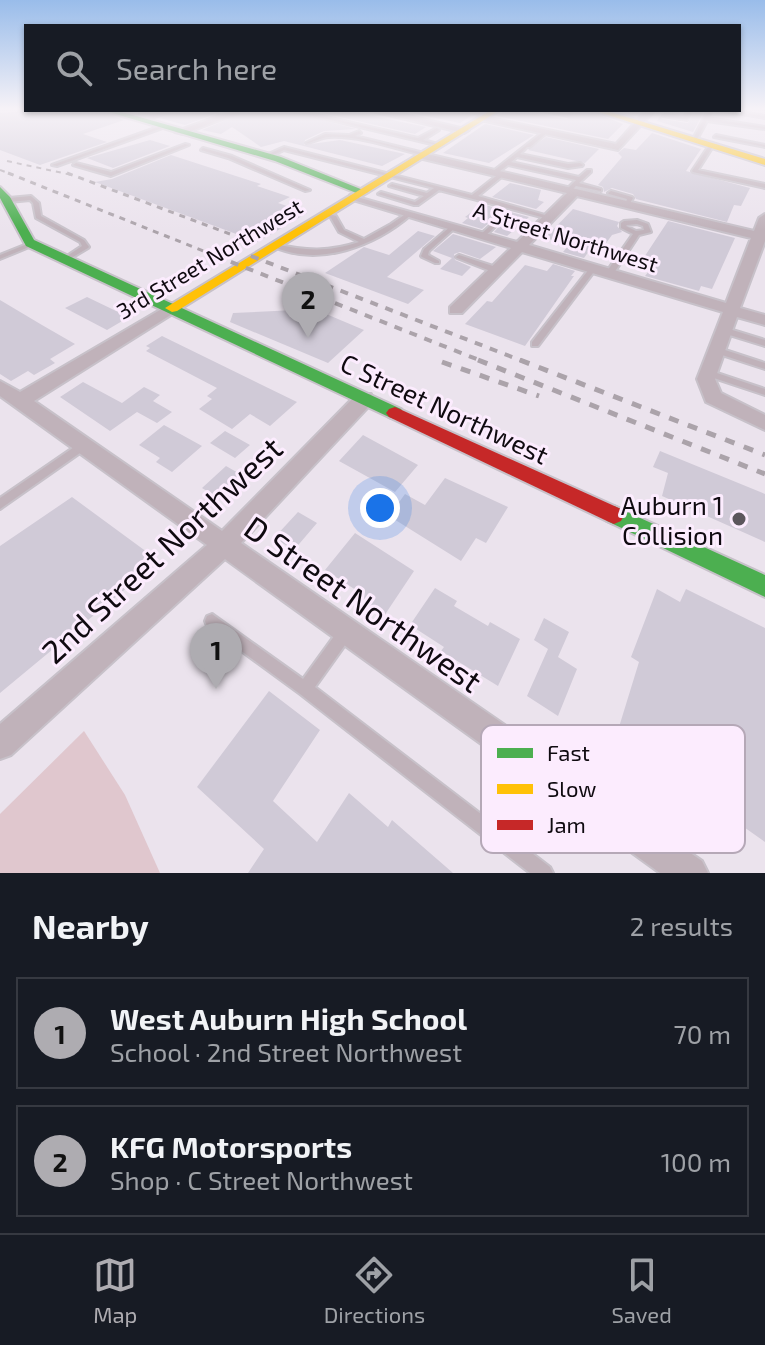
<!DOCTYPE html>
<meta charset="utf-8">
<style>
:root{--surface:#171b24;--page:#242831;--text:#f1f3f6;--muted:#9ea1a6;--line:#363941;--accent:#aeacb1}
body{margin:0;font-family:"Exo 2",sans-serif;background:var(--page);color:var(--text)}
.you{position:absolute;left:380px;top:508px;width:28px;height:28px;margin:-20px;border:6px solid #fff;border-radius:50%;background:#1a73e8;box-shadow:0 0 0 12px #1a73e833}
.badge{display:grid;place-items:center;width:52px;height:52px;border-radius:50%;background:var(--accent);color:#111;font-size:26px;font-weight:700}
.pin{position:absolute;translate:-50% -66px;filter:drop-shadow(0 2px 4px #0008)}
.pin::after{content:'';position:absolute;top:42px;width:28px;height:24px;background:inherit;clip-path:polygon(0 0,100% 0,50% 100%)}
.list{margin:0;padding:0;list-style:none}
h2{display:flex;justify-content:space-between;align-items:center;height:104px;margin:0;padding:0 32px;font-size:34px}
h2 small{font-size:26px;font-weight:400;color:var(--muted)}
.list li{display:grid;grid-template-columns:52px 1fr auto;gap:24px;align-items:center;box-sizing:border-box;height:112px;margin:0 16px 16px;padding:0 16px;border:2px solid var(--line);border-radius:0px}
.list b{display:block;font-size:30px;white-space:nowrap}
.list p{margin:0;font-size:26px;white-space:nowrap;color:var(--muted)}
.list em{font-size:26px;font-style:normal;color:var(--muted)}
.icon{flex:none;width:44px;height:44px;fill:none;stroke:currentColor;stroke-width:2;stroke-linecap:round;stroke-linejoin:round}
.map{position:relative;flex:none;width:765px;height:873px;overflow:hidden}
.search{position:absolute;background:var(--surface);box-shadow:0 2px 6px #0004;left:24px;right:24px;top:24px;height:88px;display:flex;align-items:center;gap:20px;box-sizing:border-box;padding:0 28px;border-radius:0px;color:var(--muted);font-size:30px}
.sheet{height:360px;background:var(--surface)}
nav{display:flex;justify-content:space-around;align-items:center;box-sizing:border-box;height:112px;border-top:2px solid var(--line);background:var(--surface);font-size:22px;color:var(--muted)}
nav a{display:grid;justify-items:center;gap:4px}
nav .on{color:var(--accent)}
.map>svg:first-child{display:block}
</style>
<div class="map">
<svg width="765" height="873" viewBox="0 0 765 873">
<rect width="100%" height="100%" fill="#ebe3ed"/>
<path fill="#e0c7ce" d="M84,731L125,795L160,873H0V814Z"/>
<path fill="#d0cad7" d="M37,110H97L124,120L83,134L107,142L40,165L0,150V113Z
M181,110H226L185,125L160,118Z
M250,110H285L356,129L324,131L305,140L304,145L340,140L405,154L382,166L284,141L261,147L232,127L221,134L202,130Z
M309,110H344L426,127L415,134Z
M459,110L472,115L460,123L402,111Z
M505,110L567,119L579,110H587L623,124L608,139L497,116Z
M695,110H705L693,132L657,121L660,116L662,119L688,123Z
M485,124L534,135L489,163L443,153Z
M652,133L701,149L686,171L750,188L741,206L734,205L727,222L636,199L633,194L612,188L604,192L603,187L598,185L622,157L618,153L624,148L636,150Z
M546,137L599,149L585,163L528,150Z
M150,140L170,146L113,168L87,158Z
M171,155L261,184L257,186L290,197L278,203L307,213L258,242L95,182L112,179Z
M510,183L541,190L538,200L544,202L536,209L492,197Z
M482,204L529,217L507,236L494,232L501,224L499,221H491L482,229L462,223L468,218L465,217Z
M573,209L619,222L617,226L622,232L612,235L598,254L589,251L584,258L563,252L569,245L545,238Z
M668,221L735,238L712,289L701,286L699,291L645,276L649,271L637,268Z
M418,231L435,236L387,277L424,290L408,304L325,273L364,247L389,255Z
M453,234L496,247L480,259L460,252L454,254L455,260L471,267L462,276L440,269L452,258L433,251Z
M553,264L575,271L571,276H574L525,346L465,324L487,301L492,302L525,265L547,271Z
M87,297L114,310L129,317L107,330L65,308Z
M0,300L42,325L75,344L50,359L55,363L34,375L28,371L11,381L0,374Z
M296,310L319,311L364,330L328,363L230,322L233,313Z
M162,336L260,384L297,402L270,426L250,414L232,429L199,409L212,399L207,396L217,388L146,351L150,348L146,346Z
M83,382L122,403L144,387L160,395L153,401L172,412L157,423L137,412L110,431L60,397Z
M164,425L202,446L172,472L156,462L160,458L139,445Z
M225,431L250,445L235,458L210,443Z
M363,435L418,465L395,492L339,461Z
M660,451L765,494V542L662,496L668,473L653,467Z
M226,466L247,478L223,501L202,488Z
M445,478L508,507L486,543L476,538L461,561L389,516L405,494L425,505Z
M72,497L151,555L146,572L0,693V546Z
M298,512L317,523L294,550L274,538Z
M355,533L414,571L384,616L355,597L359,592L325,570Z
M435,588L457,601L454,606L488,626L490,622L520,639L498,686L441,651L444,647L410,625Z
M657,589L680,602L686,589L765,628V842L649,760L642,788L607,766L639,662L631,657Z
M544,618L569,632L558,657L577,669L558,716L527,696L548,649L534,640Z
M269,691L320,730L273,801L317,842L349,793L388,827L392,820L453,873H248L264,849L197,787Z"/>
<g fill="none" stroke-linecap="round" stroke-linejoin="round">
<g stroke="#c7c1c9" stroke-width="4">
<path id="lane" d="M147,110H153L147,113C158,115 167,110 178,110L154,117L140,114Z
M288,110H296L418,138L437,128L439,130L423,140L442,145L440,146Z
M462,110H470L490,115L488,116Z
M541,110L567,114L571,110H576L568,116Z
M685,110H692L687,120L663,116L665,115L684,117L687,111Z
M708,110H712L708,118L765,127V129L707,121L696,141H692Z
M718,110H728L765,116V118Z
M161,126L165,127L57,166L52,165Z
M359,131L361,133L355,136L428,154L425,156C397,149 358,135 329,137C321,137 313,143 306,143L325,134L349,135Z
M544,131L548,132L530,147H527L520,154L568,164L580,163L583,165L582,166L568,168L517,157L511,162L579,177L587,170H591V172L579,183L601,189V191L576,186L571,191H567V189L576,180L508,165L496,174H492V172Z
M716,135L765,145V147L714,137Z
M185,144L189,145L111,176L73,165L76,163L111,172Z
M710,144L714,145L698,170L765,184V188L693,172L692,171Z
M284,147L472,195L500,173H504V175L478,196L552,217L549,219L439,190L418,205H414L378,194L381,192L415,202L424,196L389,186L392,184L427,193L434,188L284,150L269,157L264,156Z
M203,148L232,156L310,190L305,191L228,158L201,150Z
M611,191L632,197L633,198L629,205H625L627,199L609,194L608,193Z
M31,196L39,203L41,216L84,240L89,247L88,248L68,260H64V258L82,246L80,242L36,218L33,203L30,200L9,202L6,200L9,198Z
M325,213L336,216L344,230L364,239L391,224L407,213L412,214C375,246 319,268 272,246L275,244C305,251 330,252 359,242L339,232L331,218L325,215Z
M637,220L648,224L651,232L639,235L612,276H606L605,274L633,234L621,228V223L624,221ZM637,224L643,226L644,230L636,231L626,226L627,225Z
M493,223L498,224L484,237H480V235Z
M451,226L456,227L429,251L428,255L439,261V263H435L422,257L421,256L424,249Z
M32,242L35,244L34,245L0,259V255Z
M459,255L499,268L500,270L493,272L457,258L456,257Z
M590,268L596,269L538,346H532V342Z
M720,328H726L765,340V346L720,332Z
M716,347L765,363V369L713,352L712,350Z
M708,370L765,389V395L705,375L704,373L705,371Z
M83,441L87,442L88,445L87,448L0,509V498Z
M212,614L303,679L340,628L345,626L350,628L352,633L350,638L315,687L550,867L553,873H530L300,694L207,626L205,621L207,616Z"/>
</g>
<g stroke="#c7c1c9" stroke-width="4">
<path id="street" d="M235,110H247L183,134L175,132Z
M368,110H384L469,130L464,133Z
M646,110H655L618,150L476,119L480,116L616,144Z
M423,153L754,231L759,218L765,214V241L740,308L765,315V325L737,317L715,379L721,393L765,415V430L706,402L697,379L723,312L522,252L462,313H450V307L511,248L350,199V195L517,242L567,193L419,158L418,156ZM577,196L751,238L726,303L529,245Z
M172,303L177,305V311L34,401L222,531L357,394H371L373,399L371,404L241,543L702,861L708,873H660L225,559L11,755L0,759V724L207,545L0,396V381L20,392Z"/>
</g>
<g stroke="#c7c1c9" stroke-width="4">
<path id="fast" d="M102,110H115L281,157L368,192L359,194L275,161Z
M0,187L10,197L34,240L401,409L404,413L395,419L389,417L26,246L0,198Z
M614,506L765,575V597L607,521L604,515L607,509Z"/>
</g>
<g stroke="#c7c1c9" stroke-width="4">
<path id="slow" d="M491,110H500L177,311L172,312L165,308Z
M592,110H604L765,159V165Z"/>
</g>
<g stroke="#c7c1c9" stroke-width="4">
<path id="jam" d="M395,407L621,509L624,515L621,521L614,524L607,521L389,417L386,413L389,409Z"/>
</g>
<use href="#lane" fill="#c0b2ba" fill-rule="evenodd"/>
<use href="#street" fill="#c0b2ba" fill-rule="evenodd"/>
<use href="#fast" fill="#4caf50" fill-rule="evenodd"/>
<use href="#slow" fill="#ffc107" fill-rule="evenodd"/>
<use href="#jam" fill="#c62828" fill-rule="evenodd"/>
<path stroke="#aba3aa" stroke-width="2" stroke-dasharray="5 5" stroke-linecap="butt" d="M7,161L72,175
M0,170L13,175"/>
<path stroke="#aba3aa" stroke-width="3" stroke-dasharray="6 6" stroke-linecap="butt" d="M8,173L221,258
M67,173L230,234
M251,256L255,258"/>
<path stroke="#aba3aa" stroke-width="4" stroke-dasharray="8 8" stroke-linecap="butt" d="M216,256L484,362
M251,256L525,362"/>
<path stroke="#aba3aa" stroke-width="5" stroke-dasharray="10 10" stroke-linecap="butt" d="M478,360L765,474
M520,360L765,455
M442,362L539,396"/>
</g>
<linearGradient id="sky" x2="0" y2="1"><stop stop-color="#99bcea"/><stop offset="0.47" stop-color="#f6f2f7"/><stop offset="1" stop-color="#f6f2f7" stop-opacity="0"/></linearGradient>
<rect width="765" height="231" fill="url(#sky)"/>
<circle fill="#5c565d" stroke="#fcecfe" stroke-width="3" cx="739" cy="519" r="8"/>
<g text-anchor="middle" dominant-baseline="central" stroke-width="6" stroke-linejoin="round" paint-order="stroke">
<g font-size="22" fill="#0f0a10" stroke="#fcecfe">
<text transform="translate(566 236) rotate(17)">A Street Northwest</text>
<text transform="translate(209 258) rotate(-31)">3rd Street Northwest</text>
</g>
<g font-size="26" fill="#0f0a10" stroke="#fcecfe">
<text transform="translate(445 408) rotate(25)">C Street Northwest</text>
</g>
<g font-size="26" fill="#0f0a10" stroke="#fcecfe" text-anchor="end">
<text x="723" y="504">Auburn 1<tspan x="723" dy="30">Collision</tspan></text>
</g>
<g font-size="32" fill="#0f0a10" stroke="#fcecfe">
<text transform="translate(161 549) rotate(-43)">2nd Street Northwest</text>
<text transform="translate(364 603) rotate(35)">D Street Northwest</text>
</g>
</g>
<rect x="481" y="725" width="264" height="128" rx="12" fill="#fcecfe" stroke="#b5a8b7" stroke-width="2"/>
<rect x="497" y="748" width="36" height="10" fill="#4caf50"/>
<rect x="497" y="784" width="36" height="10" fill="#ffc107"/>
<rect x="497" y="820" width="36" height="10" fill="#c62828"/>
<g font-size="22" fill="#0f0a10">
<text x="547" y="761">Fast</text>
<text x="547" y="797">Slow</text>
<text x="547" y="833">Jam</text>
</g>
</svg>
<div class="you"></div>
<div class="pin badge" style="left:216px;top:689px">1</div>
<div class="pin badge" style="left:308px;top:338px">2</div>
<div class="search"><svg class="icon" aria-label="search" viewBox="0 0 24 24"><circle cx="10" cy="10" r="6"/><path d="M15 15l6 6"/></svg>Search here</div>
</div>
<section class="sheet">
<h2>Nearby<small>2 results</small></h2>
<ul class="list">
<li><span class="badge">1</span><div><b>West Auburn High School</b><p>School · 2nd Street Northwest</p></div><em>70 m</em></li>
<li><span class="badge">2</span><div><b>KFG Motorsports</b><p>Shop · C Street Northwest</p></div><em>100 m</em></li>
</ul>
</section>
<nav>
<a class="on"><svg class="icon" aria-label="map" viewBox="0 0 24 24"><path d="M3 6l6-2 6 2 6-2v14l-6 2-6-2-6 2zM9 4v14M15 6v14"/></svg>Map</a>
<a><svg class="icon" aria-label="directions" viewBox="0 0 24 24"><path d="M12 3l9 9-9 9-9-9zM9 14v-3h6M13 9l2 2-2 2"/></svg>Directions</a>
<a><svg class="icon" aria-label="saved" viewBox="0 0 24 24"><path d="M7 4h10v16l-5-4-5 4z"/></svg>Saved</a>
</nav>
